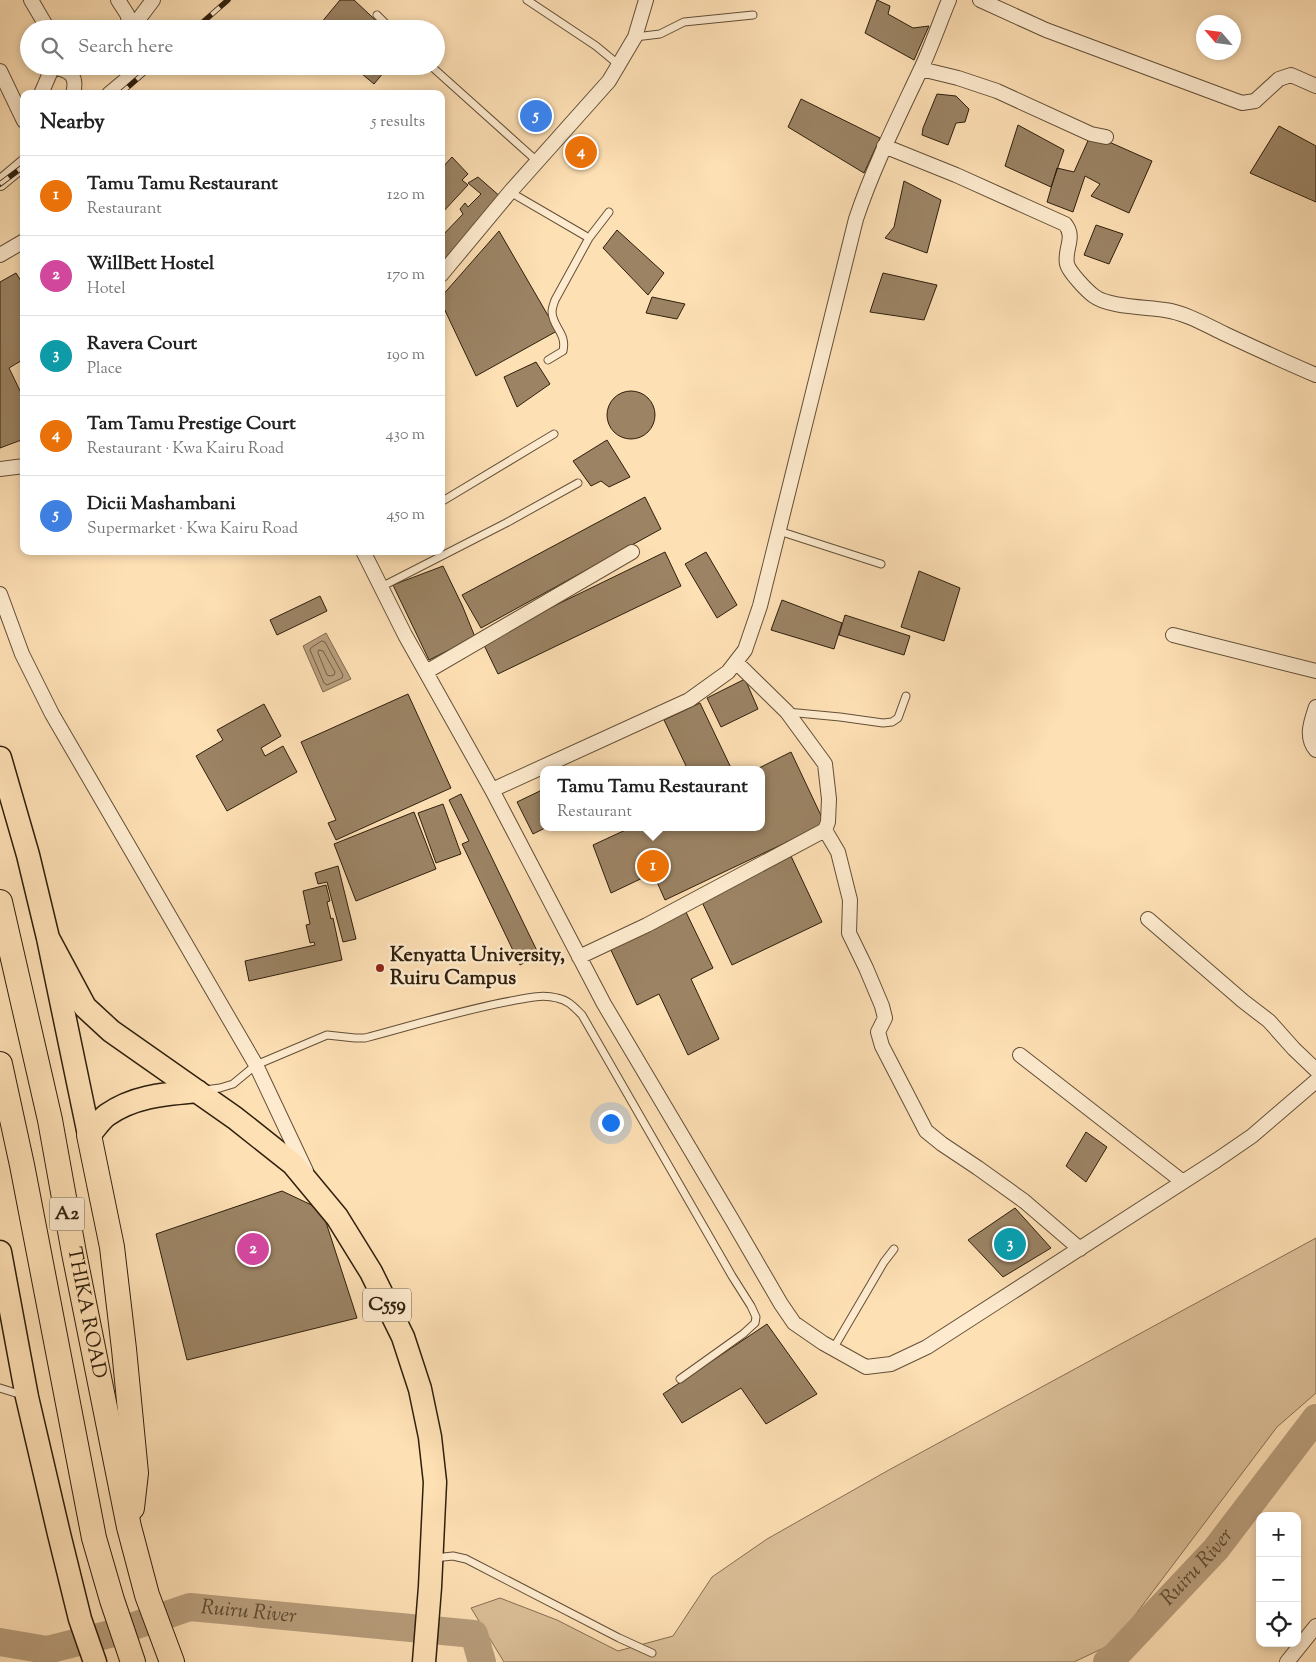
<!DOCTYPE html>
<meta charset="utf-8">
<style>
:root{--surface:#fff;--page:#f6f6f6;--text:#222;--muted:#767676;--line:#e0e0e0;--accent:#b45309}
body{margin:0;font-family:"Sorts Mill Goudy",serif;background:var(--page);color:var(--text)}
.controls{position:absolute;right:15px;bottom:15px;display:grid;overflow:hidden;border-radius:10px;box-shadow:0 2px 8px #0003}
.controls button{width:45px;height:45px;display:grid;place-items:center;padding:0;border:0;border-bottom:1px solid var(--line);background:var(--surface);color:var(--text);font:25px sans-serif}
.compass{position:absolute;left:1196px;top:15px;width:45px;height:45px;border-radius:50%;background:var(--surface);box-shadow:0 2px 8px #0003;rotate:298deg}
.you{position:absolute;left:610px;top:1122px;width:18px;height:18px;margin:-12px;border:4px solid #fff;border-radius:50%;background:#1a73e8;box-shadow:0 0 0 8px #1a73e833}
.badge{display:grid;place-items:center;width:32px;height:32px;border-radius:50%;background:var(--accent);color:#fff;font-size:16px;font-weight:700}
.pin{position:absolute;translate:-50% -50%;border:2px solid #fff;box-shadow:0 1px 5px #0006}
.popup{position:absolute;left:540px;top:766px;width:225px;height:65px;box-sizing:border-box;display:grid;place-content:center;border-radius:10px;background:var(--surface);filter:drop-shadow(0 1px 4px #0005);font-size:16px;white-space:nowrap;color:var(--muted)}
.popup b{font-size:19px;color:var(--text)}
.popup::after{content:'';position:absolute;left:50%;top:100%;margin-left:-10px;border:10px solid transparent;border-top-color:var(--surface)}
.list{margin:0;padding:0;list-style:none}
h2{display:flex;justify-content:space-between;align-items:center;height:65px;margin:0;padding:0 20px;font-size:21px}
h2 small{font-size:16px;font-weight:400;color:var(--muted)}
.list li{display:grid;grid-template-columns:32px 1fr auto;gap:15px;align-items:center;box-sizing:border-box;height:80px;padding:0 20px;border-top:1px solid var(--line)}
.list b{display:block;font-size:19px;white-space:nowrap}
.list p{margin:0;font-size:16px;white-space:nowrap;color:var(--muted)}
.list em{font-size:16px;font-style:normal;color:var(--muted)}
.icon{flex:none;width:28px;height:28px;fill:none;stroke:currentColor;stroke-width:2;stroke-linecap:round;stroke-linejoin:round}
.map{position:relative;flex:none;width:1316px;height:1662px;overflow:hidden}
.search{position:absolute;background:var(--surface);box-shadow:0 2px 8px #0003;left:20px;top:20px;width:425px;height:55px;display:flex;align-items:center;gap:12px;box-sizing:border-box;padding:0 18px;border-radius:28px;color:var(--muted);font-size:19px}
.panel{position:absolute;background:var(--surface);box-shadow:0 2px 8px #0003;left:20px;top:90px;width:425px;height:465px;border-radius:10px}
.map>svg:first-child{display:block}
</style>
<div class="map">
<svg width="1316" height="1662" viewBox="0 0 1316 1662">
<rect width="100%" height="100%" fill="#fee0b5"/>
<filter id="stains"><feTurbulence type="fractalNoise" baseFrequency=".004" numOctaves="4"/><feColorMatrix values="0 0 0 0 .2 0 0 0 0 .09 0 0 0 0 .02 0 0 0 .5 -.17"/></filter>
<radialGradient id="worn" r=".72"><stop offset=".6" stop-color="#630" stop-opacity="0"/><stop offset="1" stop-color="#630" stop-opacity=".3"/></radialGradient>
<path fill="#dbbf98" stroke="#856f52" d="M1316,1238V1393L1277,1427L1114,1643L1074,1662H504L471,1608L500,1598L557,1620L618,1651L673,1636L712,1577L767,1539L887,1471Z"/>
<path fill="#b89e7c" stroke="#816b4f" d="M326,633L351,679L323,692L303,646Z"/>
<g fill="none" stroke-linecap="round" stroke-linejoin="round">
<path stroke="#745e44" stroke-width="1" d="M322,641L325,642L343,675L342,678L327,685L324,683L310,650L311,648Z
M319,650L323,651L335,672L334,675L330,676L327,675L318,653Z"/>
<g stroke="#b89e7c" stroke-width="28">
<path id="s1" d="M0,1642L47,1650L110,1634L190,1607L474,1634L482,1662"/>
<path id="s2" d="M1107,1662L1115,1656L1216,1549L1316,1418"/>
</g>
</g>
<path fill="#9b8364" stroke="#2f1f0c" d="M340,0H354L385,29H316Z
M877,0L890,6L888,14L913,28L929,26L914,60L865,33Z
M358,66H389L374,84L362,74Z
M937,94L956,96L969,109L965,122L956,123L948,145L922,135L923,128Z
M801,99L880,138L864,173L788,127Z
M1018,125L1064,150L1051,187L1005,166Z
M1279,126L1316,146V202L1250,173Z
M1091,134L1152,161L1129,213L1091,196L1100,184L1085,176L1073,212L1047,202L1057,168L1074,172Z
M452,157L468,174L462,180L468,185L441,214V169Z
M478,177L502,198L441,269V237L463,214L460,209L465,203L468,207L481,194L468,183Z
M904,181L941,200L927,253L885,238L894,227Z
M1096,225L1123,234L1109,264L1084,255Z
M617,230L664,273L648,295L603,248Z
M499,231L557,331L476,376L441,302V297Z
M16,273L24,286V359L9,368L24,399V439L0,448V282Z
M883,273L937,285L924,320L870,312Z
M652,297L685,304L677,319L646,313Z
M536,362L550,384L517,407L504,377Z
M607 415a24 24 0 1 1 48 0a24 24 0 1 1-48 0Z
M607,440L630,477L609,487L601,481L591,486L573,461Z
M645,497L661,529L481,628L462,595Z
M665,552L681,586L498,674L482,641Z
M706,552L737,605L717,618L685,564Z
M443,566L462,605L475,637L429,660L393,585Z
M919,571L960,588L944,641L901,627Z
M320,596L327,611L277,635L270,620Z
M782,600L842,623L834,649L771,630Z
M845,615L910,636L904,655L839,635Z
M745,679L758,709L721,727L707,698Z
M408,694L451,788L336,840L328,823L336,820L301,742Z
M700,703L732,770H688L664,720Z
M264,704L281,736L261,748L265,756L283,746L297,772L227,811L196,756L223,740L217,730Z
M791,752L825,824L665,900L653,873L611,893L593,845L632,827H762V770H755Z
M544,789V827H547L533,834L517,802Z
M461,794L539,955L520,965L462,844L469,841L449,800Z
M443,804L461,854L436,863L418,813Z
M414,812L436,869L356,901L334,844Z
M790,854L822,922L732,965L700,898Z
M338,866L356,939L343,942L327,882L318,884L315,873Z
M326,885L330,901L327,902L331,919L333,918L342,960L249,981L245,961L315,945L314,942L310,943L306,925L310,924L303,891Z
M684,908L713,968L691,979L719,1039L688,1055L659,994L637,1005L608,944Z
M1086,1132L1107,1147L1086,1182L1066,1166Z
M282,1191L322,1210L357,1318L187,1360L156,1234Z
M1015,1208L1051,1248L1003,1277L968,1240Z
M767,1324L817,1394L766,1424L741,1388L682,1423L663,1394Z"/>
<g fill="none" stroke-linecap="round" stroke-linejoin="round">
<g stroke="#634f36" stroke-width="9">
<path id="service" d="M527,0L596,46L619,65
M377,15L391,29
M635,37L660,34L684,22L753,15
M431,66L538,162
M510,192L589,238L555,300C554,303 552,308 552,312C553,328 567,333 563,351L548,360
M589,238L609,212
M441,502L554,434
M779,531L881,564
M381,587L506,523L578,483
M787,712L840,717L883,723L892,722L898,718L906,696
M205,1090L220,1088L233,1084L256,1065L327,1035L355,1038H365C414,1025 462,1010 511,1001C526,998 542,994 557,998C568,1000 574,1007 582,1015L732,1276L751,1306L756,1317L755,1323L743,1334L680,1379
M833,1349L884,1262L894,1249
M0,1388L22,1395
M434,1558L453,1556L466,1559L619,1638L652,1653"/>
</g>
<g stroke="#634f36" stroke-width="16">
<path id="minor" d="M31,0L48,29
M118,0L127,14L132,29
M980,0L1046,30L1242,103L1255,101L1279,79L1291,75L1316,86
M132,28L153,0
M53,67C70,71 78,75 73,94
M921,69L958,78L997,91L1091,134L1106,137
M0,71L24,121
M41,94L53,66
M109,94L133,74L135,66
M884,146L956,175L1065,224C1076,237 1064,249 1067,264C1069,272 1087,291 1094,296C1108,307 1147,307 1165,310C1186,313 1206,325 1225,334C1255,348 1285,362 1316,375
M0,183L24,163
M0,255L24,241
M441,275L510,192L609,81L635,37L646,0
M0,469L24,466
M363,551L405,635L492,790L604,1004L731,1218L781,1304L794,1323L823,1343L866,1367L891,1364L927,1347L1217,1160L1252,1136L1316,1081
M0,594L22,654L52,714L256,1065L306,1171
M1173,635L1316,671
M426,672L632,552
M1316,707C1311,722 1305,737 1316,750
M492,790L689,700L728,672L745,650L760,606L856,219C873,168 897,120 920,71C931,48 939,24 949,0
M825,830L838,852L850,900L849,933L866,968L882,1006L885,1018L878,1032L882,1046L926,1131L942,1144L978,1168L1024,1201L1080,1249
M1148,919L1243,1001L1269,1021L1294,1049L1316,1070
M579,957L647,925L825,830L828,822L829,799L825,764L787,712L736,662
M1020,1055L1183,1182
M1287,1662L1316,1626"/>
</g>
<g stroke="#2f1f0c" stroke-width="25">
<path id="primary" d="M0,758L28,855L48,938L89,1135
M48,938L85,1007L111,1031L235,1118L293,1164L337,1217L371,1272L403,1337L420,1389L430,1437L435,1482L430,1587L424,1662
M89,1135C95,1129 100,1120 107,1115C134,1096 165,1094 197,1091
M0,1252L27,1397L59,1534L80,1619L95,1662"/>
</g>
<g stroke="#2f1f0c" stroke-width="26">
<g id="trunk">
<path id="s3" d="M0,902L50,1120L74,1253L129,1527L147,1595L172,1662"/>
<path d="M0,1064L22,1165L94,1538L112,1600L133,1662"/>
<path d="M89,1135L112,1247L124,1349L136,1473L132,1508"/>
</g>
</g>
<use href="#service" stroke="#feebcf" stroke-width="7"/>
<use href="#minor" stroke="#feebcf" stroke-width="14"/>
<use href="#primary" stroke="#fee0b5" stroke-width="22"/>
<use href="#trunk" stroke="#fee0b5" stroke-width="24"/>
<g stroke="#2f1f0c" stroke-width="5.5">
<path id="rail" d="M195,29L228,0
M120,94L152,66
M0,184L24,166"/>
</g>
<use href="#rail" stroke="#feebcf" stroke-width="4" stroke-dasharray="11" stroke-linecap="butt"/>
</g>
<circle fill="#8f2418" stroke="#feebcf" stroke-width="2" cx="380" cy="968" r="5"/>
<g text-anchor="middle" dominant-baseline="central" stroke-width="5" stroke-linejoin="round" paint-order="stroke">
<g fill="#feebcf" stroke="#6d5c46" stroke-width="1">
<rect x="49.5" y="1197.5" width="35" height="33" rx="4"/>
<rect x="363" y="1288.5" width="48" height="33" rx="4"/>
</g>
<g font-size="19" font-weight="bold" fill="#2f1f0c">
<text x="67" y="1214">A2</text>
<text x="387" y="1305">C559</text>
</g>
<g font-size="20" font-weight="bold" fill="#2f1f0c" stroke="#feebcf" text-anchor="start">
<text x="390" y="956">Kenyatta University,<tspan x="390" dy="23">Ruiru Campus</tspan></text>
</g>
<g font-size="20" fill="#2f1f0c" stroke="#feebcf">
<text stroke="none"><textPath href="#s3" startOffset="420">THIKA ROAD</textPath></text>
</g>
<g font-size="21" font-style="italic" fill="#5f4b33" stroke="#feebcf">
<text stroke="none"><textPath href="#s2" startOffset="131">Ruiru River</textPath></text>
<text stroke="none"><textPath href="#s1" startOffset="256">Ruiru River</textPath></text>
</g>
</g>
<rect width="100%" height="100%" filter="url(#stains)"/>
<rect width="100%" height="100%" fill="url(#worn)"/>
</svg>
<div class="controls">
<button>+</button>
<button>−</button>
<button><svg class="icon" aria-label="locate" viewBox="0 0 24 24"><circle cx="12" cy="12" r="6"/><path d="M12 2v4M12 18v4M2 12h4M18 12h4"/></svg></button>
</div>
<svg class="compass" viewBox="-18 -18 36 36"><path d="M0-13l5 13h-10z" fill="#e53935"/><path d="M0 13l5-13h-10z" fill="#767676"/></svg>
<div class="you"></div>
<div class="pin badge" style="left:653px;top:866px;background:#e8710a">1</div>
<div class="popup"><b>Tamu Tamu Restaurant</b>Restaurant</div>
<div class="pin badge" style="left:253px;top:1249px;background:#d1479c">2</div>
<div class="pin badge" style="left:1010px;top:1244px;background:#0f9aa8">3</div>
<div class="pin badge" style="left:581px;top:152px;background:#e8710a">4</div>
<div class="pin badge" style="left:536px;top:116px;background:#3f7fe0">5</div>
<div class="search"><svg class="icon" aria-label="search" viewBox="0 0 24 24"><circle cx="10" cy="10" r="6"/><path d="M15 15l6 6"/></svg>Search here</div>
<section class="panel">
<h2>Nearby<small>5 results</small></h2>
<ul class="list">
<li><span class="badge" style="background:#e8710a">1</span><div><b>Tamu Tamu Restaurant</b><p>Restaurant</p></div><em>120 m</em></li>
<li><span class="badge" style="background:#d1479c">2</span><div><b>WillBett Hostel</b><p>Hotel</p></div><em>170 m</em></li>
<li><span class="badge" style="background:#0f9aa8">3</span><div><b>Ravera Court</b><p>Place</p></div><em>190 m</em></li>
<li><span class="badge" style="background:#e8710a">4</span><div><b>Tam Tamu Prestige Court</b><p>Restaurant · Kwa Kairu Road</p></div><em>430 m</em></li>
<li><span class="badge" style="background:#3f7fe0">5</span><div><b>Dicii Mashambani</b><p>Supermarket · Kwa Kairu Road</p></div><em>450 m</em></li>
</ul>
</section>
</div>
